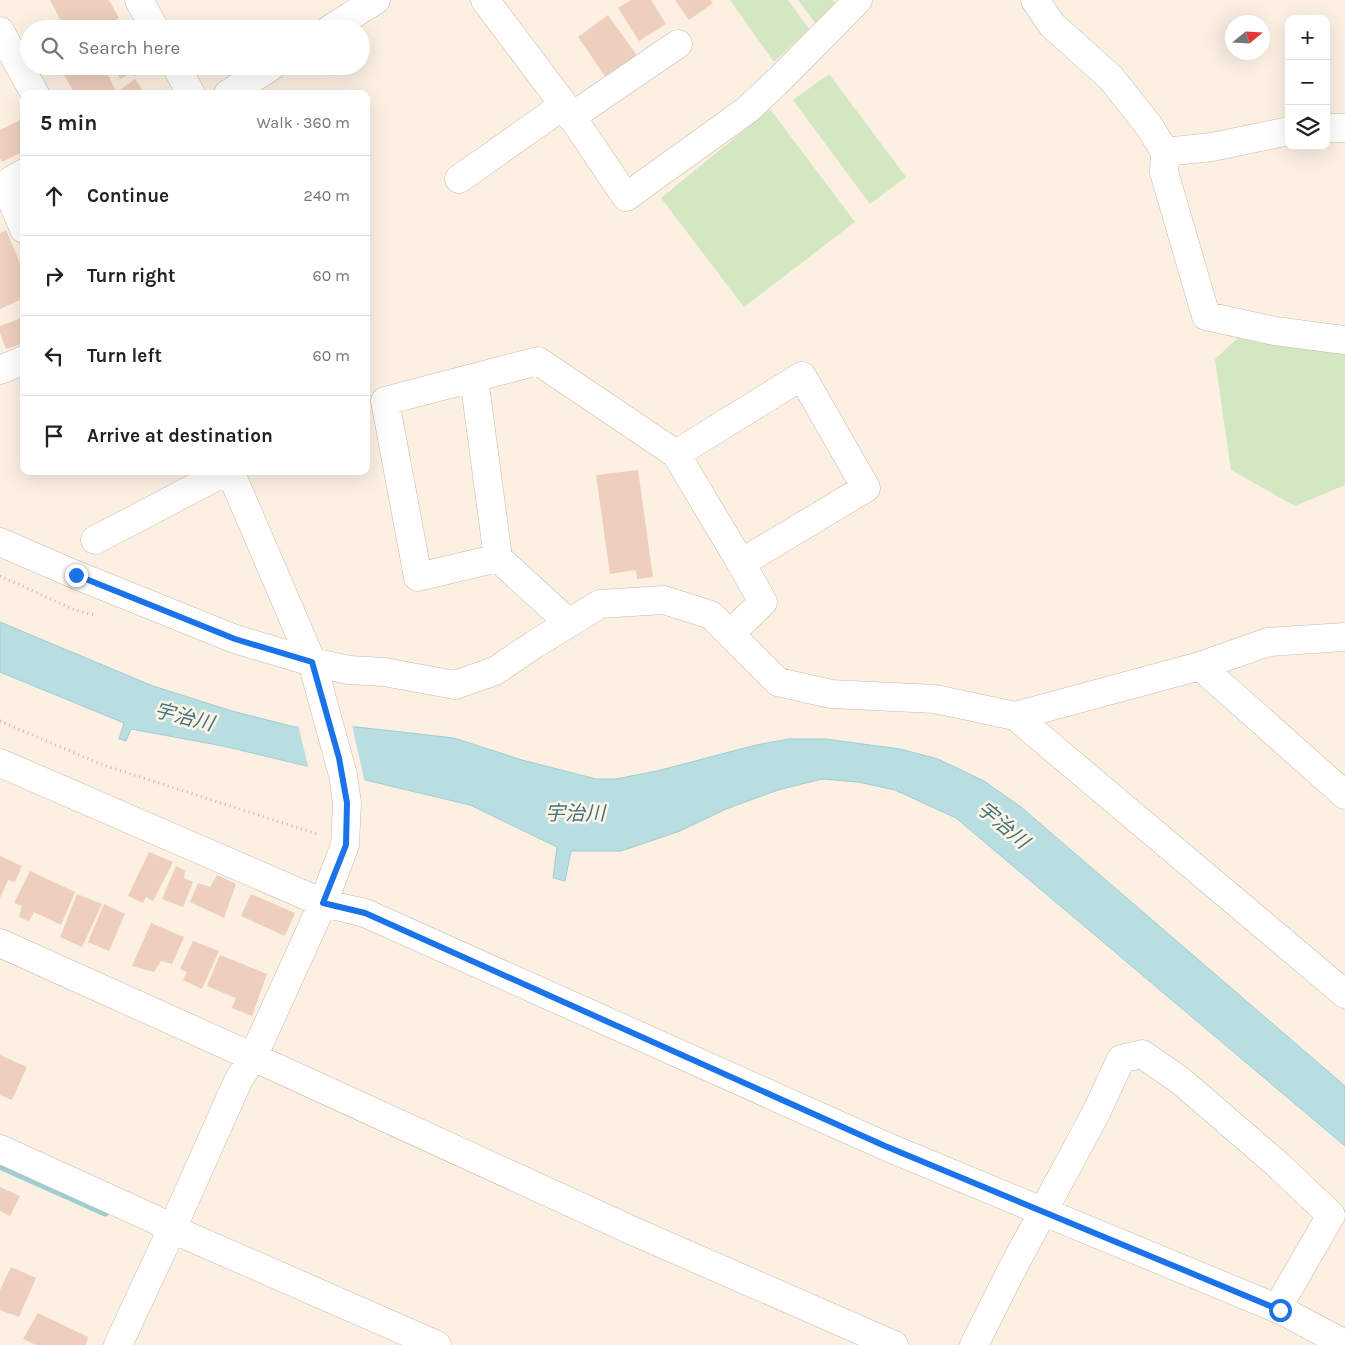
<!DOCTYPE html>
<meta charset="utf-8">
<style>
:root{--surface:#fff;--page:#f2f2f2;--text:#222;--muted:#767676;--line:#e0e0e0}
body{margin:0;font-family:Karla,"Noto Sans JP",sans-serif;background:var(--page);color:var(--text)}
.controls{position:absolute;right:15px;top:15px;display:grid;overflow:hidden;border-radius:10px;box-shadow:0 5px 20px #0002}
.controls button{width:45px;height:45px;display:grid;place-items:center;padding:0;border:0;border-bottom:1px solid var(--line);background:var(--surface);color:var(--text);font:25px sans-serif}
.compass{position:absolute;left:1225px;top:15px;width:45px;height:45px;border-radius:50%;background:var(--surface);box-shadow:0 5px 20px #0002;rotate:72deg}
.stop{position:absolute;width:15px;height:15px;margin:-11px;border:4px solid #1a73e8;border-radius:50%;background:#fff}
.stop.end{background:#1a73e8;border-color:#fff;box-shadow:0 1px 5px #0008}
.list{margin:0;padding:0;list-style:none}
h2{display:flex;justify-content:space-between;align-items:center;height:65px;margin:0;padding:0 20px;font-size:21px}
h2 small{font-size:16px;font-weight:400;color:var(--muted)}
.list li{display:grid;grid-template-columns:32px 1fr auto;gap:15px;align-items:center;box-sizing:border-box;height:80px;padding:0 20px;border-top:1px solid var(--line)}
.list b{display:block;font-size:19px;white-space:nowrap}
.list em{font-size:16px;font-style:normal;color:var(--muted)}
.icon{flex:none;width:28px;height:28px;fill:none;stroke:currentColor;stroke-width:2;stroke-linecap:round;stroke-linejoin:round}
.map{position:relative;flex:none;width:1345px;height:1345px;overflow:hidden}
.search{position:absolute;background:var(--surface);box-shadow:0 5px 20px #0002;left:20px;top:20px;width:350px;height:55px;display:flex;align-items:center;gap:12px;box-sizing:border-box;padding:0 18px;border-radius:28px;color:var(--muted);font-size:19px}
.panel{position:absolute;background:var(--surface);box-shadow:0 5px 20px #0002;left:20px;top:90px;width:350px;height:385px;border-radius:10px}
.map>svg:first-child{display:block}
</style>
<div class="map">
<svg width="1345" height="1345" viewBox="0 0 1345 1345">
<rect width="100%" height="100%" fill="#fbf0e2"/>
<path fill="#d2e7c2" d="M730,0H788L809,29L774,62Z
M798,0H833L836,3L815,23Z
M829,74L906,177L870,204L793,100Z
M770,109L855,222L744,307L661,198Z
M1240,336L1345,345V485L1295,506L1231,470L1215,359Z"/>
<path fill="#b8dee2" stroke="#9fcdd4" d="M0,622L153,686L232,711L295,727H357L454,738L522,760L596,779H616L657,771L756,745L789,739H825L900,749L938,759L984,781L1021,807L1345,1086V1146L956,818L895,790L858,782L822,779L778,790L726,809L680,831L621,851H571L565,881L553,878L557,847L470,805L223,746L131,729L126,741L119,739L124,723L0,672Z"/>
<path fill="#fbf0e2" d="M298,725H352L365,783L309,770Z"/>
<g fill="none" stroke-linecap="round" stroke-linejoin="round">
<path stroke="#9fcdd4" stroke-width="9" d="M0,1165L105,1212"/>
</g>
<path fill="#eecebc" d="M50,0H109L119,18L100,29H65Z
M631,0H651L666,24L639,41L618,8Z
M675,0H710L713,3L689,20Z
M608,15L638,57L607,79L578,37Z
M134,19L140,29H117Z
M59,66H104L117,94H75Z
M113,66H151L134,76L132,73L120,79Z
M135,79L145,94H123L120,90Z
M22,119L24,123V151L2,162L0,158V130Z
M6,230L24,273V298L0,309V233Z
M24,317V343L6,349L0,333V326Z
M638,470L653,577L637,579L636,570L610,574L596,475Z
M149,852L173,862L153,901L146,897L143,903L128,896Z
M0,856L22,866L15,882L8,880L0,898Z
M176,866L185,871L184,878L193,882L183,907L162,899Z
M30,871L75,892L61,925L34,912L29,921L19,917L22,906L14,903Z
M217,875L236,884L224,918L190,902L198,883L210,887Z
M77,894L102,904L82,947L60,937Z
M251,894L295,913L285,936L241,916Z
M104,904L125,914L109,951L88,942Z
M151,923L184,937L172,964L161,961L154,972L132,966Z
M193,941L219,951L202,989L183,980L187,972L180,969Z
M220,955L267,974L252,1016L232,1008L236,998L207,986Z
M0,1055L27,1067L12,1100L0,1095Z
M0,1187L20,1196L10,1216L0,1211Z
M11,1267L36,1278L19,1317L0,1310V1290Z
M38,1313L88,1337L86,1345H36L23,1339Z"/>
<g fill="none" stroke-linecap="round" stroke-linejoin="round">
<g stroke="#cab8aa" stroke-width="29">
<path id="street" d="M139,0L155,29
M485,0L564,105L626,197L747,110L781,78L858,0
M1035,0L1052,25L1111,78L1149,126L1165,152L1164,172L1206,316L1275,331L1345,340
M330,29L376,0
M0,31L35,94
M176,66L191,94
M228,94L272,66
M571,117L678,44
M1326,128H1345
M1165,152L1212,147L1289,131
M459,179L564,105
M5,185L24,229
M0,187L24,173
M0,370L24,360
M474,378L498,558
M676,454L741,563
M95,540L227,471
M0,542L76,575L235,639L312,662L349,670L384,672L455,685L495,671L535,644L600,604L664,600L711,615L778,682L831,694L935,699L1015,716L1200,666L1268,642L1345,637
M569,623L498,558L418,577L385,401L538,361L676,454L802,376L866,488L741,563L763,602L730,634
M1200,666L1345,795
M1015,716L1345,994
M0,763L323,903L365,913L885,1146L1281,1310
M0,943L253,1057L633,1231L894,1345
M0,1149L154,1219L172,1229L437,1345
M118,1345L172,1229L238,1081L253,1057L323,903L345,845L347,803L343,775L312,662L230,471
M974,1345L1011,1271L1097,1111L1121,1059L1142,1054L1181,1081L1277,1164L1331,1215L1282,1300L1281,1310L1345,1344"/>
</g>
<path stroke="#d3b29f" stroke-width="3" stroke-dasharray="1 4" stroke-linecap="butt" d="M0,576L75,610L94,615
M0,721L100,764L317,834"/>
<use href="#street" stroke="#fff" stroke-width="28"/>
</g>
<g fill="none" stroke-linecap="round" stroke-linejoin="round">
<path stroke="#1a73e8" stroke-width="6" d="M76,575L235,639L312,662L339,758L347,803L346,845L323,903L365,913L885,1146L1280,1310"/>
</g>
<g text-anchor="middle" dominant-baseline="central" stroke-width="5" stroke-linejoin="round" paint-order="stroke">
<g font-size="20" font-style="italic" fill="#43747c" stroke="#fef5e8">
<text transform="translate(184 717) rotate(14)">宇治川</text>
<text x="575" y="813">宇治川</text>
<text transform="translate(1003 825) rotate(40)">宇治川</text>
</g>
</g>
</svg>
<div class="controls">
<button>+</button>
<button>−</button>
<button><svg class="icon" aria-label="layers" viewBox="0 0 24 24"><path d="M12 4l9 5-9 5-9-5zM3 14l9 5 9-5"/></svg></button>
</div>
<svg class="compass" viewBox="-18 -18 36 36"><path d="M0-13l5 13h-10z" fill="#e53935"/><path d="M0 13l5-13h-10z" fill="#767676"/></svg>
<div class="stop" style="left:1280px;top:1310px"></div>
<div class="stop end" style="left:76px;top:575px"></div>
<div class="search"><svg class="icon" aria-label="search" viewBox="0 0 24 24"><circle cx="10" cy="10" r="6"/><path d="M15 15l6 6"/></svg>Search here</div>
<section class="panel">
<h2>5 min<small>Walk · 360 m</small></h2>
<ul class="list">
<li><svg class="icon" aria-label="ahead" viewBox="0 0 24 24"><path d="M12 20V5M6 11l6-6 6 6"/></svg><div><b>Continue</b></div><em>240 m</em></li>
<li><svg class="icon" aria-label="right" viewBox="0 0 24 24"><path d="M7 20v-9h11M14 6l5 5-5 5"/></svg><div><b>Turn right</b></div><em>60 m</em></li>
<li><svg class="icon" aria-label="left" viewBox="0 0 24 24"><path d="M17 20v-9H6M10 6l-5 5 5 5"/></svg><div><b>Turn left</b></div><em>60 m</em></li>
<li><svg class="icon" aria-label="arrive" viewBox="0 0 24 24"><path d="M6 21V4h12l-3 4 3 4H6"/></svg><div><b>Arrive at destination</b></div></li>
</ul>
</section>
</div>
